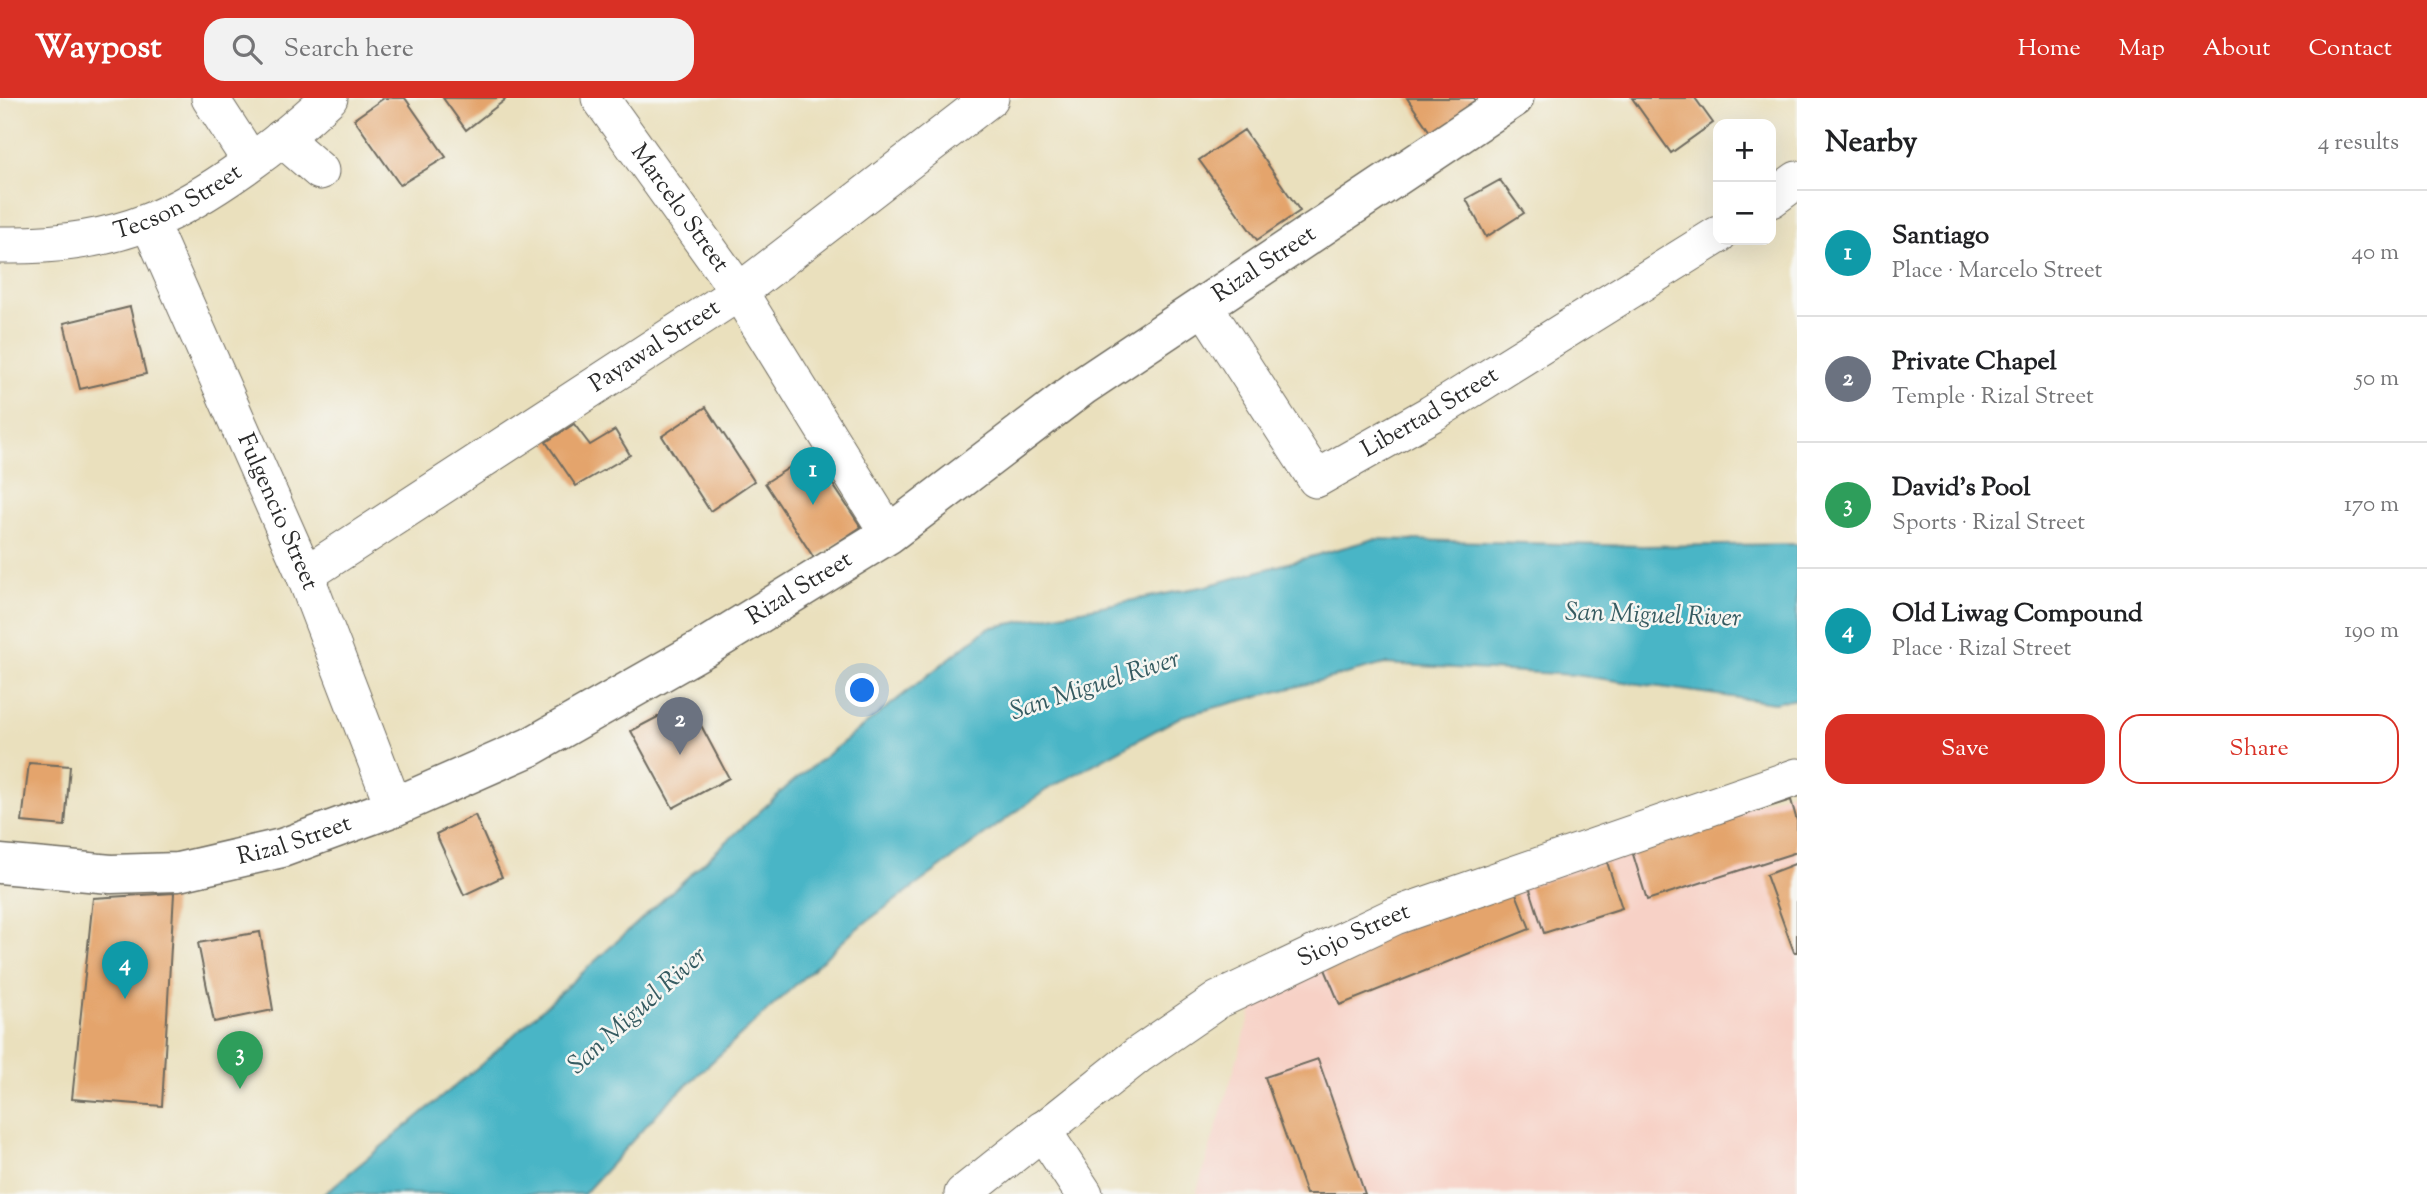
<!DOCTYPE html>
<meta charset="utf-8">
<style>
:root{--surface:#fff;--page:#f2f2f2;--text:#202124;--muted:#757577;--line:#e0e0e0;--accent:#d93025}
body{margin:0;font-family:"Sorts Mill Goudy",serif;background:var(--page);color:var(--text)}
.controls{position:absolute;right:21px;top:21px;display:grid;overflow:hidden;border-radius:14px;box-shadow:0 7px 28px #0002}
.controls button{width:63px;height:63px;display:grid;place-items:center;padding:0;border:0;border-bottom:2px solid var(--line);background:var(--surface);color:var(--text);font:35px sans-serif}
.you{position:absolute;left:863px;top:593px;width:24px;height:24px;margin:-18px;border:5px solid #fff;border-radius:50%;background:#1a73e8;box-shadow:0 0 0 10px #1a73e833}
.badge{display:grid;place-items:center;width:46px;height:46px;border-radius:50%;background:var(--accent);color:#fff;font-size:23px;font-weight:700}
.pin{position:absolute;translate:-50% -58px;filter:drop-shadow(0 2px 4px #0008)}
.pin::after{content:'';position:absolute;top:37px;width:24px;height:21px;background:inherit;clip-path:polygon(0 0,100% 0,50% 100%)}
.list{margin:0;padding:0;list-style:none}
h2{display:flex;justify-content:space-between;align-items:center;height:91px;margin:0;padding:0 28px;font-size:30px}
h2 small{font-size:23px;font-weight:400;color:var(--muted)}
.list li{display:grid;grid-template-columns:46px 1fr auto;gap:21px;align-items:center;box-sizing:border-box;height:126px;padding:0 28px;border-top:2px solid var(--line)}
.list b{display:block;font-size:26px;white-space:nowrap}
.list p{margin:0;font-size:23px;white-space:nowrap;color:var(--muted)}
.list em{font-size:23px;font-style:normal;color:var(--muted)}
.actions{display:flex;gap:14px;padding:21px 28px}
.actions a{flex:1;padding:16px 0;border:2px solid var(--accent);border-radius:21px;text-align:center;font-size:24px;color:var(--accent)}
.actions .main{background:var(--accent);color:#fff}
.icon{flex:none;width:38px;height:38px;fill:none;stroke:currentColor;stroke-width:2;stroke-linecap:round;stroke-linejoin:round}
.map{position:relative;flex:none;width:1797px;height:1096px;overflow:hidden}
header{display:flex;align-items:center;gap:42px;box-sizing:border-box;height:98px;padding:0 35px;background:var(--accent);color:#fff}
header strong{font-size:33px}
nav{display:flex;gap:38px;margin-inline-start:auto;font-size:24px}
.search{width:490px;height:63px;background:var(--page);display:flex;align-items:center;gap:18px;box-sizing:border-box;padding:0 24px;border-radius:21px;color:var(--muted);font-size:26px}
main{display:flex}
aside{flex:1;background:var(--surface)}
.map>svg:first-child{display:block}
</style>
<header>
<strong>Waypost</strong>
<div class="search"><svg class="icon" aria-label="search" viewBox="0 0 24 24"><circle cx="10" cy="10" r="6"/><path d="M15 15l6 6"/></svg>Search here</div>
<nav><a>Home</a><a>Map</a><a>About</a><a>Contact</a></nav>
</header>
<main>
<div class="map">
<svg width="1797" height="1096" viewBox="0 0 1797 1096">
<rect width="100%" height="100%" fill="#f6f6f2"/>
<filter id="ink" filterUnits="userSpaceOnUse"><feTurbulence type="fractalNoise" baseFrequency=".0143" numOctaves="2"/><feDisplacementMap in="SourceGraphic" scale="14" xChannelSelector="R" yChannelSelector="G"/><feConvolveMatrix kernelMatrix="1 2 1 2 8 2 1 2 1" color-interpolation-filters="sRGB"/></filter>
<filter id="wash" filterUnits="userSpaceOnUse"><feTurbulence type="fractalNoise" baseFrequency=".00686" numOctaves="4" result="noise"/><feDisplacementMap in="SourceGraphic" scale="28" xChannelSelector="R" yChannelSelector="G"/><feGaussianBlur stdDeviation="1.57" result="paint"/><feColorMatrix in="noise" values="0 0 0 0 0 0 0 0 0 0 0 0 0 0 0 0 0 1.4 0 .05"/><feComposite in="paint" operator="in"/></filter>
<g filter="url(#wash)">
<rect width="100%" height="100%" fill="#eae0bd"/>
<path fill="#f7d1c6" d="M1797,692V1096H1196L1258,893L1376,833Z"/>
<path fill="#49b5c6" stroke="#3a7078" stroke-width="2" d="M1374,441L1642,448L1797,446V601L1774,605L1575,577L1385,566L1182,618L1046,692L855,832L663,1009L584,1096H324L484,964L790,686L988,530L1206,488Z"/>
<g id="blocks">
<path fill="#e4a46c" d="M384,0H405L446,59L400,87L354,21Z
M443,0H503L505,2L466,32Z
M1407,0H1474L1480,11L1432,37Z
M1632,0H1695L1713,25L1671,55Z
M1244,32L1300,113L1257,142L1199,62Z
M1500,82L1524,115L1486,139L1466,101Z
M130,209L146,276L80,291L64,225Z
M706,309L754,383L710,413L662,338Z
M574,326L590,347L615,332L630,357L576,388L546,344Z
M812,355L861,429L814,460L765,385Z
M688,603L729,680L673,710L631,633Z
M29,665L70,668L65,728L22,724Z
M1791,702L1797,723V754L1647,802L1632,753Z
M475,717L502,779L464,797L436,736Z
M1607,764L1622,810L1544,835L1529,788Z
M1797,765V854H1794L1766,777Z
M1513,788L1530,831L1340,907L1322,864Z
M174,795L162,1008L72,1001L93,800Z
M260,834L273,912L214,924L198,845Z
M1318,961L1365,1096H1306L1265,979Z"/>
</g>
</g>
<g filter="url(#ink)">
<use href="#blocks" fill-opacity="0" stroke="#6e6a5e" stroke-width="2"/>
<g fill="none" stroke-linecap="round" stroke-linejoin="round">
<g stroke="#6e6a5e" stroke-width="39">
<g id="minor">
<path d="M210,0L250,62"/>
<path id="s1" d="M600,0L739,194L889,436"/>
<path d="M282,40L320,73"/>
<path d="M1771,101L1797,82"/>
<path id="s2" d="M149,124L305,477L394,709"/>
<path id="s3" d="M0,147C50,148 100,143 148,124C207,101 283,43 329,0"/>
<path id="s4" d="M1204,208L1316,381L1431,316L1718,137"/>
<path id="s5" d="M305,477L739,194L990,0"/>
<path d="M1042,1032L1084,1096"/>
<path id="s6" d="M963,1096L1138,957L1218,902L1395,818L1797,679"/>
</g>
</g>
<g stroke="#6e6a5e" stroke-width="41">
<g id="major">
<path id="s7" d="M0,766L111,776L178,774L282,750L394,709L530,649L704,550L889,436L1083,288L1514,0"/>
</g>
</g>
<use href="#minor" stroke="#fff" stroke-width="37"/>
<use href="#major" stroke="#fff" stroke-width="38"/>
</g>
</g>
<g text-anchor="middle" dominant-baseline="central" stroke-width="5" stroke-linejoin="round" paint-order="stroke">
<g font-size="24" fill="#2b2b2b" stroke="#f6f6f2">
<text stroke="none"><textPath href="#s3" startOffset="186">Tecson Street</textPath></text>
<text stroke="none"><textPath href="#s1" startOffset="136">Marcelo Street</textPath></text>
<text stroke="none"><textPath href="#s7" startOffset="1433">Rizal Street</textPath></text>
<text stroke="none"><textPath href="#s5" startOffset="418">Payawal Street</textPath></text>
<text stroke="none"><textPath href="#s4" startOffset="338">Libertad Street</textPath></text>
<text stroke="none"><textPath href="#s2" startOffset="317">Fulgencio Street</textPath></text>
<text stroke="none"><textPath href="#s7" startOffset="866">Rizal Street</textPath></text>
<text stroke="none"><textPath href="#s7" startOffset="299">Rizal Street</textPath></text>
<text stroke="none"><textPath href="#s6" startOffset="471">Siojo Street</textPath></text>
</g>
<g font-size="26" font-style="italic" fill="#365b61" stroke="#f6f6f2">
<text transform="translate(1653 518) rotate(2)">San Miguel River</text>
<text transform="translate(1095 588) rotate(-18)">San Miguel River</text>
<text transform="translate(638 913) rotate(-42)">San Miguel River</text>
</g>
</g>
</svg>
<div class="controls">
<button>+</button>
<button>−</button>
</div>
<div class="you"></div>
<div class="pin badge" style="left:813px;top:407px;background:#0f9aa8">1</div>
<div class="pin badge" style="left:680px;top:657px;background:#6b7280">2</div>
<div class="pin badge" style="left:240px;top:991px;background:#2e9e5b">3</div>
<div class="pin badge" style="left:125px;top:901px;background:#0f9aa8">4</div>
</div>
<aside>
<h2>Nearby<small>4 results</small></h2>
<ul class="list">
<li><span class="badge" style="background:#0f9aa8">1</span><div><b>Santiago</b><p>Place · Marcelo Street</p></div><em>40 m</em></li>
<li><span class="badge" style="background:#6b7280">2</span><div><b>Private Chapel</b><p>Temple · Rizal Street</p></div><em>50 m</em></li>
<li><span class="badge" style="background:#2e9e5b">3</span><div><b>David's Pool</b><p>Sports · Rizal Street</p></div><em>170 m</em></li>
<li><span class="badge" style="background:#0f9aa8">4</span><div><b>Old Liwag Compound</b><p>Place · Rizal Street</p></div><em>190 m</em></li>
</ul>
<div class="actions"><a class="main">Save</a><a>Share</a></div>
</aside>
</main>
